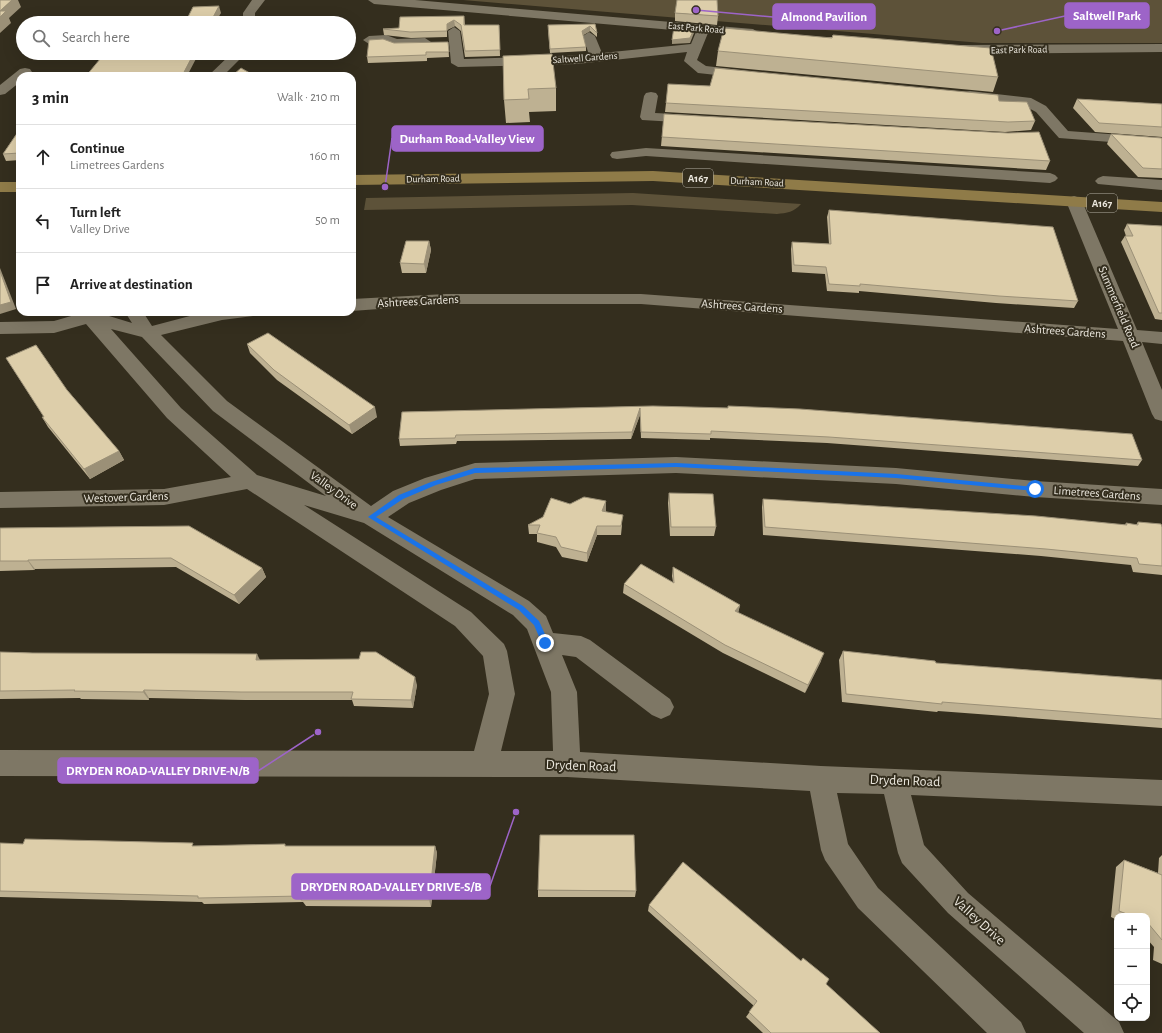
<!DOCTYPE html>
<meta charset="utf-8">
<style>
:root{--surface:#fff;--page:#f2f2f2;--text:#222;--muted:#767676;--line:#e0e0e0}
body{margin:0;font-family:"Alegreya Sans",sans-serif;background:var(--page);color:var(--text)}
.controls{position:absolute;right:12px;bottom:12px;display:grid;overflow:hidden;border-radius:8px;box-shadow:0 4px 16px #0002}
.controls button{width:36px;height:36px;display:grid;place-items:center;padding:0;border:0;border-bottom:1px solid var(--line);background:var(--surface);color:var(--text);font:20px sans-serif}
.stop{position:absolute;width:12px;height:12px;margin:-9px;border:3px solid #1a73e8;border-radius:50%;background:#fff}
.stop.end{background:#1a73e8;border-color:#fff;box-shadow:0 1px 4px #0008}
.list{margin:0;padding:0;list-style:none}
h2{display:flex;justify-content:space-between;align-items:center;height:52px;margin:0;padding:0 16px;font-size:17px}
h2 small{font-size:13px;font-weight:400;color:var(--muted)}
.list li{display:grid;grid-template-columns:26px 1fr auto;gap:12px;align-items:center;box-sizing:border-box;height:64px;padding:0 16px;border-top:1px solid var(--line)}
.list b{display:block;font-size:15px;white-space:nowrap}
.list p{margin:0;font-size:13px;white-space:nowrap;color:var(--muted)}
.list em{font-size:13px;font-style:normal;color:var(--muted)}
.icon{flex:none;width:22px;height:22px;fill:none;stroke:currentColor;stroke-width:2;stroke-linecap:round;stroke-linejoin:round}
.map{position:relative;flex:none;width:1162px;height:1033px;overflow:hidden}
.search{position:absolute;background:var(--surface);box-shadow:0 4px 16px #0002;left:16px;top:16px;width:340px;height:44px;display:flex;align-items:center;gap:10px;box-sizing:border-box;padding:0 14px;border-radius:22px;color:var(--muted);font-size:15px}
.panel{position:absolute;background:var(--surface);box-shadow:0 4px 16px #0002;left:16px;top:72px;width:340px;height:244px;border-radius:12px}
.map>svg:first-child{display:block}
</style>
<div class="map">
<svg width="1162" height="1033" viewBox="0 0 1162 1033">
<rect width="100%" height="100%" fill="#342e1e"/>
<path fill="#5d5239" d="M463,0H1162V43H982Z
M633,193L801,204C794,212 787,213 777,214L632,205L364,210L366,198Z"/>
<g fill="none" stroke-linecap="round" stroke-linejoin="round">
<path fill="#7e7765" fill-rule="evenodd" d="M252,0H265L255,13V23H243V13Z
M368,0H415L753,29L759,33L753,37L708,33L697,60L706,66L749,71L751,74L749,77L744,78L698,73L684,61L687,52L577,64L458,67L451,63L448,31L454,27L460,31L464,59L589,55L583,36L589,32L595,36L602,53L691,44L696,32L374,4Z
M386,35L397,39L425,38L431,42L425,46L395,47L384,43L369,44L363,40L369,36Z
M1162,44V52L980,54L961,53L955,49L961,45Z
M232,53H246L223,76H208Z
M25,68L30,69L32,72L30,75L20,76V82L5,94L0,95V85L20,69Z
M970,91L1031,98L1046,106L1068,131L1162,138V146L1059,138L1036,112L1023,105L965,98L963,95L965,92Z
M651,92L656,93L658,96L655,113L693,115L698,116L700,119L698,122L693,123L642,120L640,117L644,96L646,93Z
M646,148L1050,173L1055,175L1058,178L1055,181L1050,183L646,156L617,159L612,158L610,155L612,152Z
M1103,176L1162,180V190L1098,184L1095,181L1098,178Z
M1074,196L1080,198L1082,201L1137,330L1162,332V344L1142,342L1162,390V421L1155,419L1152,414L1123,341L641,304H446L352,311V299L446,294H641L1118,329L1066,201L1068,198Z
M77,312H96L132,323L125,312H143L152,326L205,312H256L253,316L222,320L161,335L227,401L371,506L393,491L425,478L475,463L676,457L896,468L1035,481L1162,489V505L1035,497L896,484L676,473L475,479L441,490L409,503L388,517L529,601L546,616L553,633L581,636L590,640L670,699L674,707L670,715L661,719L652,715L576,657L562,655L577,692L580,752L821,766L1162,780V806L911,795L924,845L968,893L1119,1022L1124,1033H1084L948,913L902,863L898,853L884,794L837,793L848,844L878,888L1021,1022L1026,1033H987L858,908L825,860L821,850L810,791L567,777L0,776V750L474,751L489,694L483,656L455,626L247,489L164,505L0,508V492L164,489L231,477L167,418L86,324L54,333L0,334V322L54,321L78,314ZM111,329L142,337L213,411L326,496L257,475L181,408ZM304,505L364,523L513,615L527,629L551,692L553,751H501L515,694L507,651L504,644L471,612Z"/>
<path fill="#8f7b48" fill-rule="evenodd" d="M653,171L1162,202V212L653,181L352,185V175Z
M0,182H20V192H0Z"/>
</g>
<path fill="#beb192" d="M675,13L718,16L717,25L675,21Z
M464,16L465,25H499L500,56L465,57L461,31L455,26L447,30V37L411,38L384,35L383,29L399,28Z
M595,24L597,33V37L590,31L583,35L586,47V51L550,53L548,29Z
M833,35L998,77L993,92L716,66L718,51L832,37Z
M448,42L449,57L427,58V61L368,63L367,57L394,43Z
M503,56L556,88V111L529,112L530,122L506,123L504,100Z
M1077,99L1162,104V137L1095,132L1073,108Z
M999,101L1035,121L1031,130L1005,132L665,112L666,103Z
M664,114L1050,161L1046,170L661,146Z
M20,129V160L6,161L3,154Z
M1111,134L1162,138V178L1138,177L1107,144Z
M829,210L1078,301L1074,308L996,303L859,291V293L827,291L825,274L792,272L791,249L792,242L829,244L827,217Z
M1127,224L1162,226V320L1155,319L1121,242L1125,236H1126L1124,230Z
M429,241L431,250L426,273H402L400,263Z
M247,344L377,417L352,434L277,380L250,353Z
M6,358L67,390L119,451L124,460L90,479L48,427L42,417H44Z
M728,406L1142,460L1138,466L827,443L710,438V440L641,438L640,415L631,439L457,441L456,444L400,446L399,439L402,412L728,408Z
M669,493L716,527L714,536H670L668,503Z
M763,499L1125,525L1126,523L1136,525L1138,522L1162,527V575L1133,572L1131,565L1041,556L763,535L762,507Z
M570,504L606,511H605L622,525L621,535H597L587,562L562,557L556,547L537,542V534H529L528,525Z
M0,528L262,568L266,577L239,604L176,567L35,569L34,570L0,571Z
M673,567L740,605L738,613L821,661L805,693L723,653L623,593L624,584L673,582L672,576Z
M843,651L936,663L1162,680V728L938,711L937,712L842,702L839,660Z
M0,652L260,660L359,659L417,685L413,708L354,706L352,700H245L149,698V700L81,699L80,698L0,699Z
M0,843L23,844L196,846H435L437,853L431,907L306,906L303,902L204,904L202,902L0,897Z
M1162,855V964L1153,960L1154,947L1147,939V916H1117V920L1111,917L1116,867L1124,860L1158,873L1159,858Z
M538,890L636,891L635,897H538Z
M649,905L826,984L880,1033H763L746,1017L754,1006L648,911Z"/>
<path fill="#9b9077" d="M12,0H18L21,7L9,18L11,23L0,33V11Z
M219,6L221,13L215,23H210Z
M454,20L455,26L447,30V37V24Z
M590,26V31L582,36V31Z
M694,29V33L690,43L672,44V40Z
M194,53H199L187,76H182Z
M354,204L355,211L352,228V213Z
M429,241L431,250L426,273L424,264Z
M0,268L16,309L0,314Z
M375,407L377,417L352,434L349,425Z
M640,408V415L631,439L632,432Z
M119,451L124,460L90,479L84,469Z
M606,501V511L602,520V511Z
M597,526V535L587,562V553Z
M28,560L35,569L34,570L28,561Z
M262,568L266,577L239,604L234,595Z
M740,605L738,613L735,611Z
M824,653L821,661L805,693L808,685Z
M257,654L261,662L256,660Z
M415,677L417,685L413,708L411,700Z
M144,690L149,698V700L143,692Z
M435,846L437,853L431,907L429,900Z"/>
<path fill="#ddceaa" stroke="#9b9077" d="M0,0H12L0,11Z
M677,0H717L718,16L675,13Z
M219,6L210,23H157L170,17H188L193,7Z
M0,11H6L0,17Z
M464,16V25H499L500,50L465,51L461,25L454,20L447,24V31L410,32L383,29L399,28L400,17Z
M595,24L597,33L590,26L582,31L586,47L550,49L548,25Z
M674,27L694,29L690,38L672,40Z
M724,28L832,38L833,35L991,48L998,77L718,51Z
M383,39L394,43L448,42L449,52H426V55L367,57L369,40Z
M105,53H194L182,76H86Z
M552,54L556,88L528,89L529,99L504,100L503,56Z
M241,68L255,76H223L226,74L233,75Z
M715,68L998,95L999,101L1027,102L1035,121L1008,122L666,103L668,84L710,86Z
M1077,99L1162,104V127L1099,123Z
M664,114L1008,133L1039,132L1050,161L662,137Z
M20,129V153L3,154Z
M1111,134L1162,138V169L1143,168Z
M352,204H354L352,213Z
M829,210L1053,227L1078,301L999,296L860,284V286L829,284L826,267L794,265L792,242L831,244Z
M1127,224L1162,226V313H1159L1125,236H1133Z
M406,241H429L424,264L400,263Z
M0,271L11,302L0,305Z
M268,333L375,407L349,425L274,370L247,344Z
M36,345L67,390L119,451L84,469L42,417H44L6,358Z
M653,406L728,408V406L800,409L1132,434L1142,460L829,437L711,431V434L641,432L640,408L632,432L456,435L455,438L399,439L402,412Z
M669,493L713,494L716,527H671Z
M584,497L606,501L602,511L623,515L621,526H597L587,553L561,547L556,537L537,533L540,525H528L543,517L551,498L570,504Z
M763,499L1036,516L1127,525L1126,523L1138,525V522L1161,524L1162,527V566L1139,564L1137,558L1046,549L765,527Z
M189,526L262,568L234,595L171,558L28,560V561H0V528Z
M641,564L674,583L673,567L740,605L735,611L824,653L808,685L725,645L624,584Z
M843,651L935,661L936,663L1162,680V719L942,702V704L846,694Z
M0,652L33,653L257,654L256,660L359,659L361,652H376L415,677L411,700L351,699L353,692H241L144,690L143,692L74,691L75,690L0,691Z
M540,835H634L636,891L538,890Z
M25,839L193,843L192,846L285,844V846H435L429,900H301L302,896L198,898V896L0,891V843L23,844Z
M1124,860L1162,875V940L1147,922V916H1132L1119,911Z
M683,862L801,961L803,958L829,979L826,984L880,1033H771L749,1012L757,1001L649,905Z"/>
<path fill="#1a73e8" d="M676,463L896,474L1035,487L1038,489L1035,491L896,478L676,467L475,473L436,485L403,499L376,517L523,606L539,621L549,643L545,646H543L534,625L519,610L368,517L399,495L431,482L475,468Z"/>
<g text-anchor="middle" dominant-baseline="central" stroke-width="4" stroke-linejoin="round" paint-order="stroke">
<g font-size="10" fill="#ebe7dd" stroke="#342e1e">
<text transform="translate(696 28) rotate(5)">East Park Road</text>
<text transform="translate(1019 50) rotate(-1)">East Park Road</text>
<text transform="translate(585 58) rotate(-4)">Saltwell Gardens</text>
<text transform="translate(433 179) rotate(-1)">Durham Road</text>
<text transform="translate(757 182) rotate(3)">Durham Road</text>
</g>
<g fill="#342e1e" stroke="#b4b0a4" stroke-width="1">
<rect x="683" y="169" width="30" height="18" rx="3"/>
<rect x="1087" y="194" width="30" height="18" rx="3"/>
</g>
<g font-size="11" font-weight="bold" fill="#ebe7dd">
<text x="698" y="178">A167</text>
<text x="1102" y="203">A167</text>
</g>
<g font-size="12" fill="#ebe7dd" stroke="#342e1e">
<text transform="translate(418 301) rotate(-3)">Ashtrees Gardens</text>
<text transform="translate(742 306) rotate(4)">Ashtrees Gardens</text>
<text transform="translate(1119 307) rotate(67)">Summerfield Road</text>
<text transform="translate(1065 331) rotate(4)">Ashtrees Gardens</text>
<text transform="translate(334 490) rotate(36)">Valley Drive</text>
<text transform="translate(1097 493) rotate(4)">Limetrees Gardens</text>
<text transform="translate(126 497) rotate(-2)">Westover Gardens</text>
</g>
<g font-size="14" fill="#ebe7dd" stroke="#342e1e">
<text transform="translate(581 766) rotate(2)">Dryden Road</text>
<text transform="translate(905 781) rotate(2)">Dryden Road</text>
<text transform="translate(979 921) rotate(42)">Valley Drive</text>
</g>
</g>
<path fill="none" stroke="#9d64c8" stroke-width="1.5" d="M997 31L1065 16M696 10L773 17M385 187L392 138M318 732L258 771M516 812L490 886"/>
<g fill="#9d64c8" stroke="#342e1e" stroke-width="1.5">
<circle cx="997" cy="31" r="4"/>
<circle cx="696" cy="10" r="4"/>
<circle cx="385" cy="187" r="4"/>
<circle cx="318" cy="732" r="4"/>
<circle cx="516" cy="812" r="4"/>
</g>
<g fill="#9d64c8" stroke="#9d64c8" stroke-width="1.5">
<rect x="1065" y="3" width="84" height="25" rx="4"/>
<rect x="773" y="4" width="102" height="25" rx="4"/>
<rect x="392" y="126" width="151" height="25" rx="4"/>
<rect x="58" y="758" width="200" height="25" rx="4"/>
<rect x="292" y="874" width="198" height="25" rx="4"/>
</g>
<g font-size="13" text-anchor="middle" font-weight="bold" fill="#fff">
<text x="1107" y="20">Saltwell Park</text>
<text x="824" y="21">Almond Pavilion</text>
<text x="467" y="143">Durham Road-Valley View</text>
<text x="158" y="775">DRYDEN ROAD-VALLEY DRIVE-N/B</text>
<text x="391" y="891">DRYDEN ROAD-VALLEY DRIVE-S/B</text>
</g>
</svg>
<div class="controls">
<button>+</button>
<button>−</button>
<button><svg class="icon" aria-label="locate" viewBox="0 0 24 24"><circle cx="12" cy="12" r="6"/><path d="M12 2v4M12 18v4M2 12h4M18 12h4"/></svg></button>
</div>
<div class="stop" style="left:1035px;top:489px"></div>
<div class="stop end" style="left:545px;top:643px"></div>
<div class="search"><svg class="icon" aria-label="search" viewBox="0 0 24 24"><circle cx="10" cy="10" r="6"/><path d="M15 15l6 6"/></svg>Search here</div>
<section class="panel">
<h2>3 min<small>Walk · 210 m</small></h2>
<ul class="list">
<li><svg class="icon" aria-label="ahead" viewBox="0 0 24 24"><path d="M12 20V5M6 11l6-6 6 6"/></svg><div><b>Continue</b><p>Limetrees Gardens</p></div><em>160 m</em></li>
<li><svg class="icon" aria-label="left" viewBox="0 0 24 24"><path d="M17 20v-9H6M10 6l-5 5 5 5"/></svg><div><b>Turn left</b><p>Valley Drive</p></div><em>50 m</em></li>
<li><svg class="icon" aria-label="arrive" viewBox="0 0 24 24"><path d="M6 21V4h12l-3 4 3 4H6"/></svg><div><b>Arrive at destination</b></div></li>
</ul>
</section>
</div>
